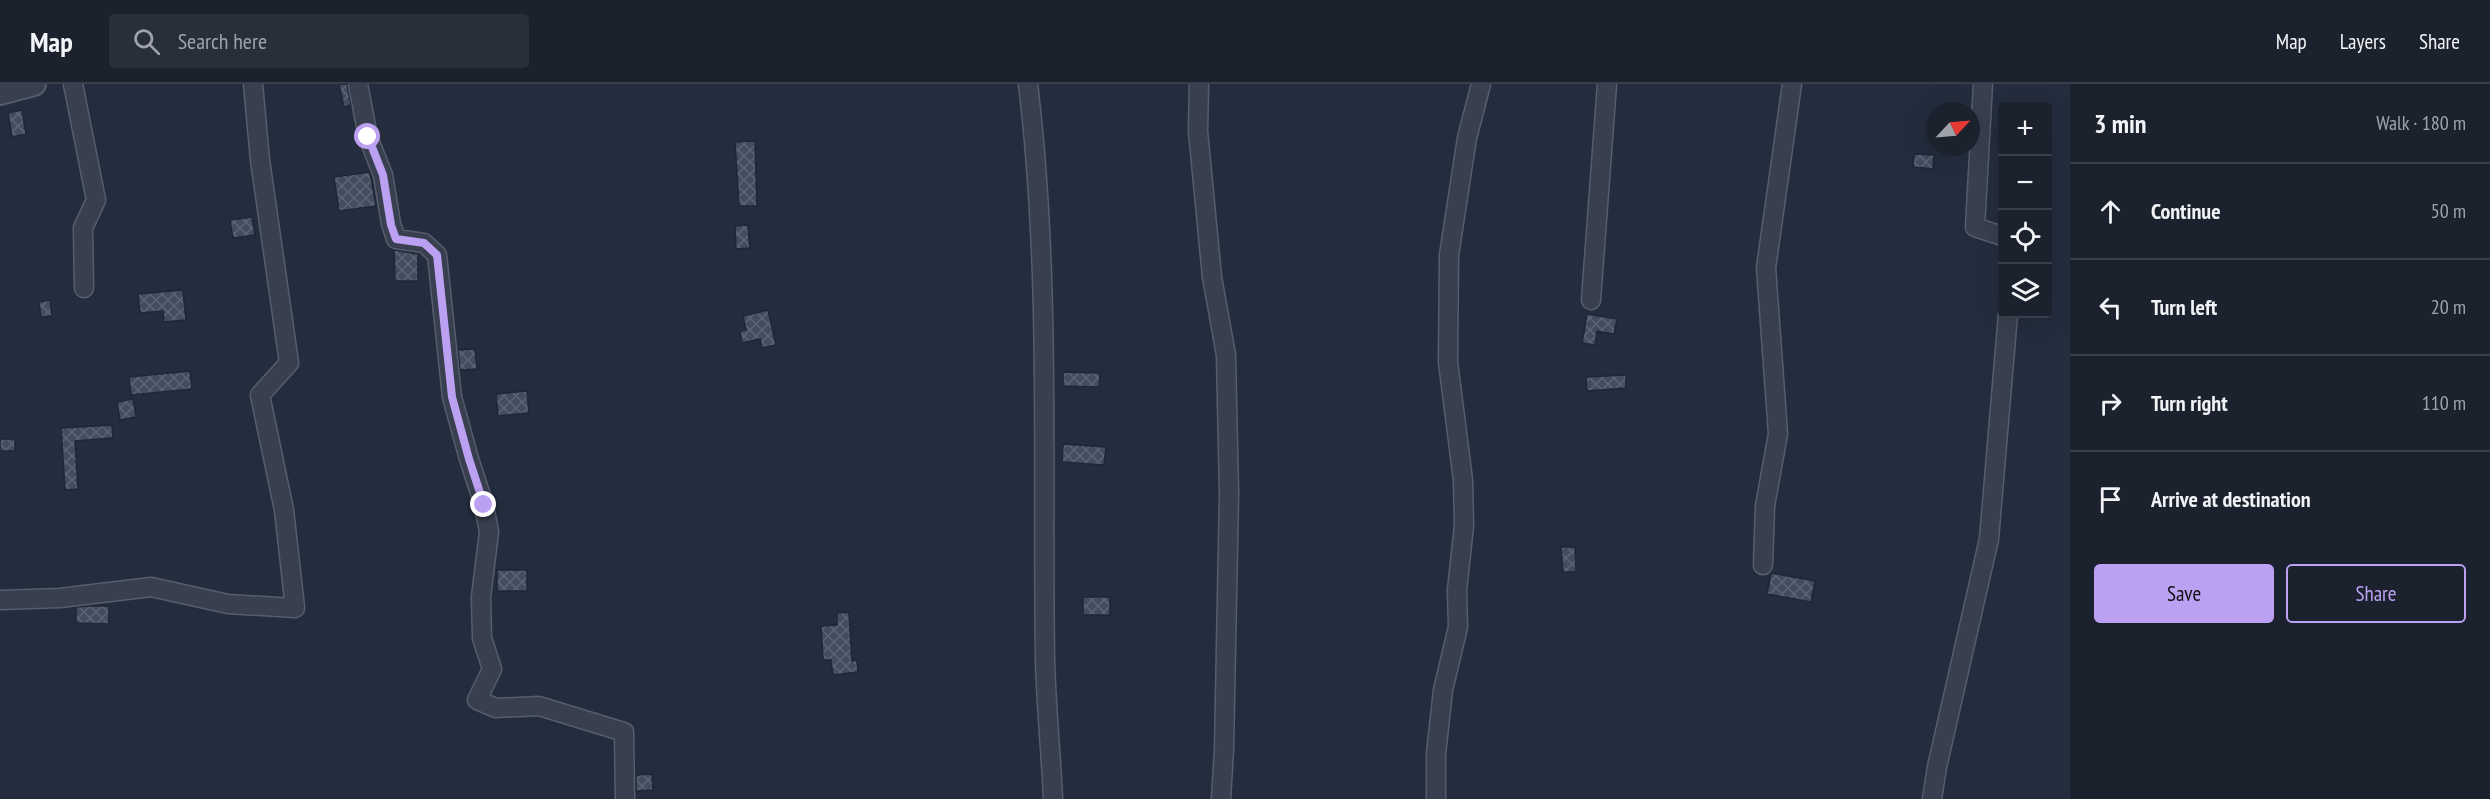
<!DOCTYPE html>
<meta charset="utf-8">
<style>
:root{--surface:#1b222e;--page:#282f3a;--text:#f1f3f6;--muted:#a0a4aa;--line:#393f4a;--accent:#bca0f2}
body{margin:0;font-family:"PT Sans Narrow",sans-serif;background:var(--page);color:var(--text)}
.controls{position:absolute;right:18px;top:18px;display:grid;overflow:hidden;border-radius:6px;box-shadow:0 6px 24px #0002}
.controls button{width:54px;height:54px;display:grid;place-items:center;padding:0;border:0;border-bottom:2px solid var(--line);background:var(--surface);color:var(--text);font:30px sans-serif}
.compass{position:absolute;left:1926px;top:18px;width:54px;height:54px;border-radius:50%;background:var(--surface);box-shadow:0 6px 24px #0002;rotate:64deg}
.stop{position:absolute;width:18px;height:18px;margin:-14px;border:4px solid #bca0f2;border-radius:50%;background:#fff}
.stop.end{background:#bca0f2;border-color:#fff;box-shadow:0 2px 6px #0008}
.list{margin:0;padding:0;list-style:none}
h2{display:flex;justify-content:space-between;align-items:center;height:78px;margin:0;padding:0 24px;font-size:26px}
h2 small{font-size:20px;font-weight:400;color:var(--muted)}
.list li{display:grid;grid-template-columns:39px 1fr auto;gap:18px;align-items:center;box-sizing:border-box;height:96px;padding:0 24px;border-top:2px solid var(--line)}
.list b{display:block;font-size:22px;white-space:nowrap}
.list em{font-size:20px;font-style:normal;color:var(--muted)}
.actions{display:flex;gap:12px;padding:18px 24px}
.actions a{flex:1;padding:14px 0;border:2px solid var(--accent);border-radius:6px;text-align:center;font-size:21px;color:var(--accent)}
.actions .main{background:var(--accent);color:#111}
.icon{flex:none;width:33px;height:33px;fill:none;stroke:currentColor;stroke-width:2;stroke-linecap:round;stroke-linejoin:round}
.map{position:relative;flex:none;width:2070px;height:715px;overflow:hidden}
header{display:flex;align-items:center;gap:36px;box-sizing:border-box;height:84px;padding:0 30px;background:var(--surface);border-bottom:2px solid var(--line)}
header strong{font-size:28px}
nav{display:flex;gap:33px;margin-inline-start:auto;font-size:21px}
.search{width:420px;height:54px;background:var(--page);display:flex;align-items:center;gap:15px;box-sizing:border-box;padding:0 21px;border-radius:6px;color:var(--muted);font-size:22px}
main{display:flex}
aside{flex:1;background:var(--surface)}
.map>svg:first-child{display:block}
</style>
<header>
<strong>Map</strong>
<div class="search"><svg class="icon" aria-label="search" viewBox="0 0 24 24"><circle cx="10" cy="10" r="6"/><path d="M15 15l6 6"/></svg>Search here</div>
<nav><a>Map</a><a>Layers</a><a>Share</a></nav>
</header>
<main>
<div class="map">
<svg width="2070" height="715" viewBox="0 0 2070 715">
<defs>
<pattern id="building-cross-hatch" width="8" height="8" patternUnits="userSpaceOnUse" patternTransform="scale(1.5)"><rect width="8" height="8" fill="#434d60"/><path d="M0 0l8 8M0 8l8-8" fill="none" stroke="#5c6575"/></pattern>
</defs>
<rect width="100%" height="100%" fill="#242d3e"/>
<path fill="url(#building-cross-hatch)" stroke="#1f2635" stroke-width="1.5" d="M339,0H347L351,21L344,23Z
M22,26L26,50L12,53L8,29Z
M755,57L757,122H739L735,58Z
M1914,70L1934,71L1933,85L1913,83Z
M370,88L376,122L339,127L334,93Z
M252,133L255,151L233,154L230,136Z
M748,141L750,164L736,165L735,142Z
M394,166L418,170V197H395Z
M183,206L186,236L164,238L163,227L140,229L138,210Z
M50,216L52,232L41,233L39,218Z
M768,226L776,261L762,264L760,255L742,259L740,247L746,246L743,232Z
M1587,230L1617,235L1614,250L1597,247L1595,261L1582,259Z
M475,265L477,285L460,286L458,266Z
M190,287L192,305L131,311L129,293Z
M1063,288L1100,289L1099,303L1063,302Z
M1626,291V304L1587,307L1586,293Z
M527,307L529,329L498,332L496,310Z
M133,315L136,333L120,336L117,318Z
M112,341L113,354L75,357L78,405L65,406L61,344Z
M0,355H15V367H0Z
M1063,360L1106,363L1104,381L1062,378Z
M1561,463H1575L1576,488H1563Z
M497,486H527V507H497Z
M1771,489L1815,497L1811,518L1767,510Z
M1083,513H1110V531H1083Z
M89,522H109V540L76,539V523Z
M849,528L852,577L857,576L858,588L833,591L831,576H823L821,542L837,541V529Z
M652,690L653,706L636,707V691Z"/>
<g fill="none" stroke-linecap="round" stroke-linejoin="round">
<g stroke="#565d6c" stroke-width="21">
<path id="minor" d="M73,0L96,116L83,144L84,204
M358,0L368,53L383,91L391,140L396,155L424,159L437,171L452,313L469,375L484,421L489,448L481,513L482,554L492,585L477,616L496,624L539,622L624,648L625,715
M1028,0C1051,190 1042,384 1045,575C1046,621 1051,668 1053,715
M1199,0L1198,47L1212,193L1226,271L1229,410L1224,666L1221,715
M1983,0L1975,143L2002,152
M1591,216L1607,0
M1763,481L1765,422L1778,350L1766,184L1792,0
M0,516L60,514L151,503L228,520L295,524L284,426L260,311L289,279L260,76L253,0
M1436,715V670L1443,606L1458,543L1457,506L1464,442L1463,396L1448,278L1449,171L1467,54L1481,0
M1932,715L1937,683L1989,455L2008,230"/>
</g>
<g stroke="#565d6c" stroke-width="26">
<path id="tertiary" d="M0,9L34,0"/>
</g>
<use href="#minor" stroke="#383f4e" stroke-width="18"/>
<use href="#tertiary" stroke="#383f4e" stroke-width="22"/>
</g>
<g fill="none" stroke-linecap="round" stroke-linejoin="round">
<path stroke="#bca0f2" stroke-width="8" d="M368,53L383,91L391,141L396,155L424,159L437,171L452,313L469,375L484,421"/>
</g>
</svg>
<div class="controls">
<button>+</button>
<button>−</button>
<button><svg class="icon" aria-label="locate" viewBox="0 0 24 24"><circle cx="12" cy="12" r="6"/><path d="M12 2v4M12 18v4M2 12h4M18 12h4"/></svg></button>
<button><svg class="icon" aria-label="layers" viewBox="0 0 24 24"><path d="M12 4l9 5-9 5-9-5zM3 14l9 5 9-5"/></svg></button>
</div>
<svg class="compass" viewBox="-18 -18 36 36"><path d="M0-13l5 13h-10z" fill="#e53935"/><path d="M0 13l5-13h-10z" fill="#a0a4aa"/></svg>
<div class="stop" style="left:368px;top:53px"></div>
<div class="stop end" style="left:484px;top:421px"></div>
</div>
<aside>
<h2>3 min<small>Walk · 180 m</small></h2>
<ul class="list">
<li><svg class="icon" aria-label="ahead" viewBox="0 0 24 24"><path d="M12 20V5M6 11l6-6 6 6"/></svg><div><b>Continue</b></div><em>50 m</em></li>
<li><svg class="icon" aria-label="left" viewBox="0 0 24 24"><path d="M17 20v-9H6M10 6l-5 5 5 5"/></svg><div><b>Turn left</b></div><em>20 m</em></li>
<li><svg class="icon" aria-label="right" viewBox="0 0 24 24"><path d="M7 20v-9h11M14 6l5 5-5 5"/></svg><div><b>Turn right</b></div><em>110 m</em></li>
<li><svg class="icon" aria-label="arrive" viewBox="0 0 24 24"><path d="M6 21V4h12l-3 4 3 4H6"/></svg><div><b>Arrive at destination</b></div></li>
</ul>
<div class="actions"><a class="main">Save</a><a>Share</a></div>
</aside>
</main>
